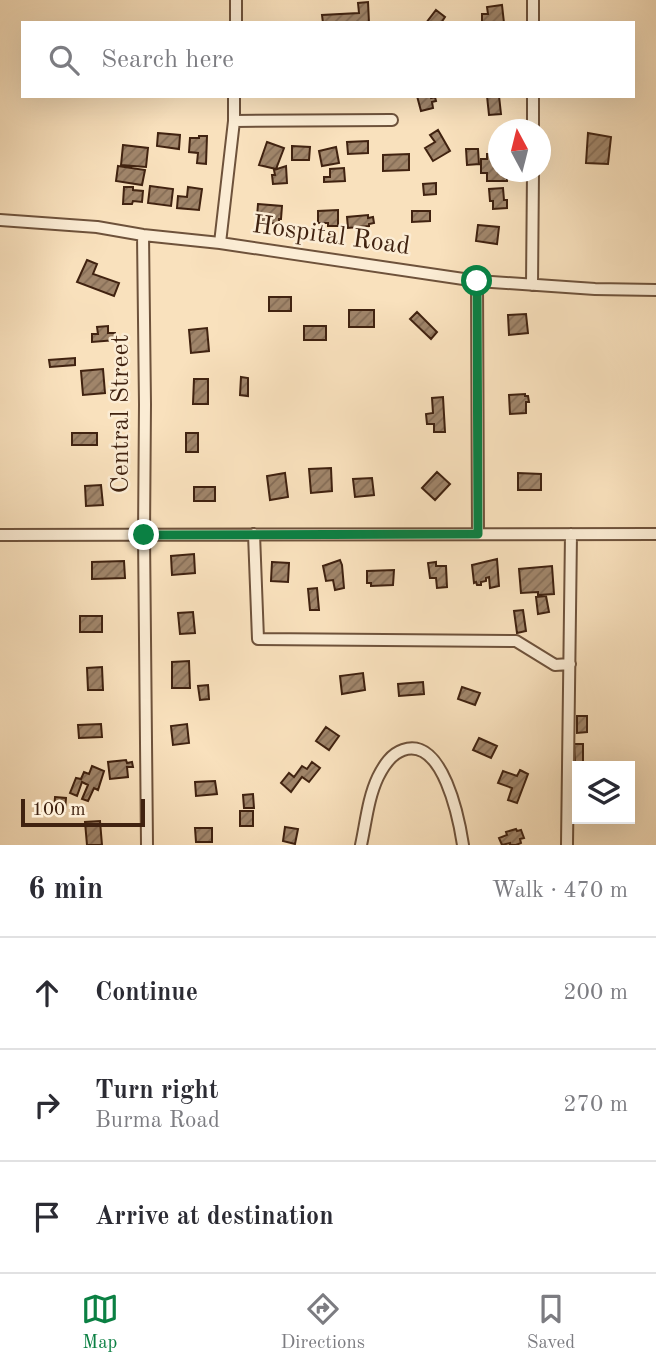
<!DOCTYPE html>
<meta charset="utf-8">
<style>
:root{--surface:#fff;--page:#f2f2f3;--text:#2b2b33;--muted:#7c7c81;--line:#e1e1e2;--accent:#0b8043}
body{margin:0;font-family:"Old Standard TT",serif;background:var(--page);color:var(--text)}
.controls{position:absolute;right:21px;bottom:21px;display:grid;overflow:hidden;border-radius:0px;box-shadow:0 7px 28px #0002}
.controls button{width:63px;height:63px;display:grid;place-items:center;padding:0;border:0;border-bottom:2px solid var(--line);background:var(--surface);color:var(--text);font:35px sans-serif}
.compass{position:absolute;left:488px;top:119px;width:63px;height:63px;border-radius:50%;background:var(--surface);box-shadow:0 7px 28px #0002;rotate:353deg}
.scale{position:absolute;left:21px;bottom:18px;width:124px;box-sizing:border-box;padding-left:7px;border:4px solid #402210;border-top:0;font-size:19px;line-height:24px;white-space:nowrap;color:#402210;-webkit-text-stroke:5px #fbecd4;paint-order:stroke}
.stop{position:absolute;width:21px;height:21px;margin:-16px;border:5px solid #0b8043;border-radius:50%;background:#fff}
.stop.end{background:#0b8043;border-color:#fff;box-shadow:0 2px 7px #0008}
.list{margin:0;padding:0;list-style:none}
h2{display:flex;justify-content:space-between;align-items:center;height:91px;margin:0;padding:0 28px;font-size:30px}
h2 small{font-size:23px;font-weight:400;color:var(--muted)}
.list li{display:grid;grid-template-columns:46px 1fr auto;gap:21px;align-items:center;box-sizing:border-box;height:112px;padding:0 28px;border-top:2px solid var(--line)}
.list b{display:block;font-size:26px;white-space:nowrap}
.list p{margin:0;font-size:23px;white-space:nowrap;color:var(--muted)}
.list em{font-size:23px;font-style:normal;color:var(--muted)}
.icon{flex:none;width:38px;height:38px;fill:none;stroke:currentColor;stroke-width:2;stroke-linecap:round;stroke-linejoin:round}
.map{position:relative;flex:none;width:656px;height:845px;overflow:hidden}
.search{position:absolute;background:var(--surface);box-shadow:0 7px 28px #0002;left:21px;right:21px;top:21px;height:77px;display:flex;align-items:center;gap:18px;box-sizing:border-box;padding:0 24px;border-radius:0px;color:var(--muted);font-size:26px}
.sheet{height:427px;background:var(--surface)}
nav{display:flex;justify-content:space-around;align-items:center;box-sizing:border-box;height:98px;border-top:2px solid var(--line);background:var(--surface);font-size:19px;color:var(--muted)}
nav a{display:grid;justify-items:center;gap:4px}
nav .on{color:var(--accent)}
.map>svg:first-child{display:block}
</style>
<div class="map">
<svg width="656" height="845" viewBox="0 0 656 845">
<defs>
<pattern id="building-hatch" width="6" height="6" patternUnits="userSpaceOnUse" patternTransform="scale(1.75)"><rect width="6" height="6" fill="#a0856a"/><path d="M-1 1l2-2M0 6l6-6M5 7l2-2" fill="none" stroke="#846c56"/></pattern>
</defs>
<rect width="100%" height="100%" fill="#f9e1bd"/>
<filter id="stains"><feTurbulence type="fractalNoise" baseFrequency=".00286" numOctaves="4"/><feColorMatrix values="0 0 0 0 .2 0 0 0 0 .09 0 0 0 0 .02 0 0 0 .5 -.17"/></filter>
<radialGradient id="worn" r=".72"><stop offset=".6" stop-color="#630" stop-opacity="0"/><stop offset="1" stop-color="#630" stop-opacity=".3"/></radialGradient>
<path fill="url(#building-hatch)" stroke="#402210" stroke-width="2" d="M368,2L369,23H323L322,15L359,13L358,3Z
M502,5L504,23H482V14H488L487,7Z
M436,10L445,17L441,23H426Z
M417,96H430L431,98L435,97L436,101L432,102L433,108L421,111Z
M487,96H499L501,114L489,115Z
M438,130L450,151L433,161L425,148L435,142L430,135Z
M158,133L180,135L179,149L157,146Z
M588,133L611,137L608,164L586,163Z
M199,136H207L206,164L197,163L198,153L189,152L190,138H199Z
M368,141V153L348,154L347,142Z
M267,142L284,148L276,169L259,165Z
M123,145L148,148L146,167L121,165Z
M292,146L310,147L309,160H292Z
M336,147L339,163L322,166L319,151Z
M466,149H478L479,164L467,165Z
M409,154V170L383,171V155Z
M487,154H498V172H507V181H487V173H481V159H487Z
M118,166L145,170L142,185L116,181Z
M286,166L287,183L273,184L272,175H275L274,170Z
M344,168L345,181L324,182V177H330V169Z
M436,183V194L424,195L423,184Z
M150,186L173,189L171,206L148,203Z
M124,187H133V190L143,191L142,202L133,201L132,204H123Z
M188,187L202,189L199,210L177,208L178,196L187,197Z
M503,188L504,200H507V208L493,209V201H490L489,189Z
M258,204L282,206L281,219H279V224L261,222L262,217H257Z
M338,210V226H328V223H318V211Z
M412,211H430V221L412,222Z
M368,215V218L373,217L374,223L369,224V226L348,228L347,217Z
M478,225L499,227L497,244L476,241Z
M87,260L97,264L93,274L119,283L114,296L77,282Z
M269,297H291V311H269Z
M349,310H374V327H349Z
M417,312L437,332L431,339L410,319Z
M526,314L528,333L509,335L508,315Z
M108,326V333H115L116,340L92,342V334H98L97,327Z
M304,326H326V340H304Z
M207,328L209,351L191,353L189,330Z
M75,358V365L50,367L49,360Z
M103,369L105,393L83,395L81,371Z
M241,377L248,378V396L240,395Z
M194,379H208V404H193Z
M525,394V396H528L529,402H526V413L510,414L509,395Z
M443,397L445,432H434V424H427L426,414L433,413L432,398Z
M72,433H97V445H72Z
M186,433H198V452H186Z
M331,468L332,491L311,493L309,469Z
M437,472L450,484L435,500L422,488Z
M285,473L288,497L270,500L267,476Z
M518,473L541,474V490H518Z
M372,478L374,495L355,497L353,479Z
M101,485L103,505L86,506L85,486Z
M194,487H215V501H194Z
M194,554L195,573L172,575L171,556Z
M497,559L499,586L490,588L489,577L486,578V581L481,582V585H477L476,582L474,583L472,565Z
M340,560L342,565L344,588L335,590L333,580L326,581L323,566Z
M124,561L125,578L92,579V562Z
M272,562L289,563L288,582L271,581Z
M436,562V566H446L447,587L437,588L436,578H430L428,563Z
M552,566L554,594L538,595V592L521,593L519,569Z
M394,570L393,585L371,586V583H367V571Z
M317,588L319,610H310L308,589Z
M546,596L549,612L538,614L536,597Z
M523,610L526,631L517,633L514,611Z
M193,612L195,633L180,634L178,613Z
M80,616H102V632H80Z
M189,661L190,688H172V662Z
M102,667L103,690H88L87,668Z
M363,673L365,690L342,694L340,676Z
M423,682L424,694L399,696L398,684Z
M208,685L209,699L200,700L198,686Z
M462,687L480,693L475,705L458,699Z
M577,716H587V732L577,733Z
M101,724L102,737L79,738L78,725Z
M187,724L189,743L173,745L171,726Z
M326,727L339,736L329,750L316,741Z
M479,738L497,746L491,758L473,750Z
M574,744H583V764H575Z
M126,760L127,763L132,762L133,767H127L128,777L110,779L108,762Z
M312,762L320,768L309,782L302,777L291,792L281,783L289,773L294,777L302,766L307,769Z
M92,766L104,771L98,790L94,788L88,801L82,799L88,785L82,782L77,796L70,793L76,778L81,779L84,772L89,774Z
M520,770L528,774L517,803L508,800L512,788L498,783L503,771L517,776Z
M215,781L217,794L196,796L195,782Z
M253,794L254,808H244L243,795Z
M55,797L66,798L65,812H54Z
M240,811H253V826H240Z
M100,821L102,845H87L85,822Z
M285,827L298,829L295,844L283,841Z
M195,828H212V842H196Z
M516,829L517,831L521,830L524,838L520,839L521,843L516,845H510V843L502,845L499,838L507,835L506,832Z"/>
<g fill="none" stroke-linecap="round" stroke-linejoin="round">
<g stroke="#6e523b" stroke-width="14">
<path id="minor" d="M236,0V23
M533,0V23
M533,96V130
M234,121L392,120
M0,220L97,227L143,235L220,243L477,281L595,289L656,290
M143,235L145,404L144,535L147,845
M220,243L234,121V96
M477,281L478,534
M532,285L533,172
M254,534L258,639L516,641L555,665L570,664
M0,535L656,534
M361,845C366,822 368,798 378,777C384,765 391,754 403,750C443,736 459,819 463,845
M567,845L571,534"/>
</g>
<use href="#minor" stroke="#fbecd4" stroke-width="10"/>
</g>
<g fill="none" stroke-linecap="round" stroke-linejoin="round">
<path stroke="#0b8043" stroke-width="9" d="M144,535L478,534L477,281"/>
</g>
<g text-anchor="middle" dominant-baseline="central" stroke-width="5" stroke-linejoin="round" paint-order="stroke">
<g font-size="26" fill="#402210" stroke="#fbecd4">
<text transform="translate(331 236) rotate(8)">Hospital Road</text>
<text transform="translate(121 414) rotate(-90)">Central Street</text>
</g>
</g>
<rect width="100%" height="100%" filter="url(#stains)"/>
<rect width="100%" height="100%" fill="url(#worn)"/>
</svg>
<div class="controls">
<button><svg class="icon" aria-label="layers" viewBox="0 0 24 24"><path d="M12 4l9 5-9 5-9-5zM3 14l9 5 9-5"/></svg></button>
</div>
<svg class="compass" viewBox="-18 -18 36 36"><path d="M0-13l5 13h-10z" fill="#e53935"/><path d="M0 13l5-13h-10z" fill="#7c7c81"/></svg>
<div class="scale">100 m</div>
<div class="stop" style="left:477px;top:281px"></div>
<div class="stop end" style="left:144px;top:535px"></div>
<div class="search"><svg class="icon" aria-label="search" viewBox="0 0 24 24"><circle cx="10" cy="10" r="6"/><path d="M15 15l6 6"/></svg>Search here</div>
</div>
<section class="sheet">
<h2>6 min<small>Walk · 470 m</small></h2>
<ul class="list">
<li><svg class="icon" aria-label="ahead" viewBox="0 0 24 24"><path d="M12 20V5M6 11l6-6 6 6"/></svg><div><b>Continue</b></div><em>200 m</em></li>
<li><svg class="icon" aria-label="right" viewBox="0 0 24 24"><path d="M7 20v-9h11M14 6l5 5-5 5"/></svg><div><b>Turn right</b><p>Burma Road</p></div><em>270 m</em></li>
<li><svg class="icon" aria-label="arrive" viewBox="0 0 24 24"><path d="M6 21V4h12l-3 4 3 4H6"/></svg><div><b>Arrive at destination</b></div></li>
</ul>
</section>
<nav>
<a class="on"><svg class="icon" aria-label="map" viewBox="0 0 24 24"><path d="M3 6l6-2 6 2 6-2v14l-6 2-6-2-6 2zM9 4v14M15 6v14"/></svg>Map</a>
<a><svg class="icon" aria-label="directions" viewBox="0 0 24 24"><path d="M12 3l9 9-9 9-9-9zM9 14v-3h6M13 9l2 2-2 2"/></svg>Directions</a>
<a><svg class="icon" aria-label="saved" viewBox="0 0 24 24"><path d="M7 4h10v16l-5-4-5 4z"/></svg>Saved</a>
</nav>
